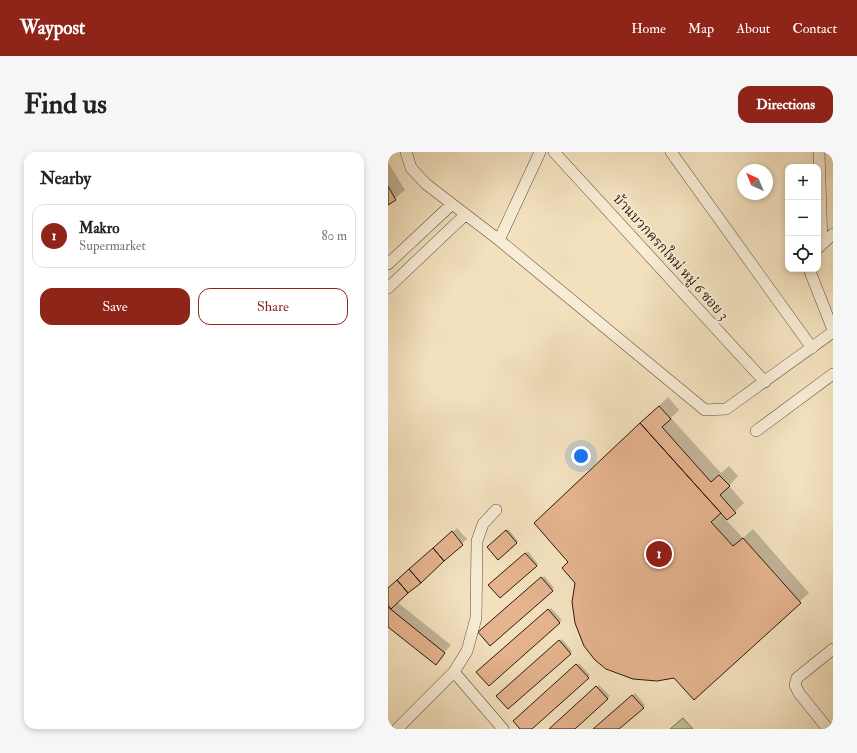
<!DOCTYPE html>
<meta charset="utf-8">
<style>
:root{--surface:#fff;--page:#f6f6f6;--text:#222;--muted:#767676;--line:#e0e0e0;--accent:#8f2418}
body{margin:0;font-family:"IM FELL Double Pica","Noto Serif Thai",serif;background:var(--page);color:var(--text)}
.controls{position:absolute;right:12px;top:12px;display:grid;overflow:hidden;border-radius:8px;box-shadow:0 2px 6px #0003}
.controls button{width:36px;height:36px;display:grid;place-items:center;padding:0;border:0;border-bottom:1px solid var(--line);background:var(--surface);color:var(--text);font:20px sans-serif}
.compass{position:absolute;left:349px;top:12px;width:36px;height:36px;border-radius:50%;background:var(--surface);box-shadow:0 2px 6px #0003;rotate:316deg}
.you{position:absolute;left:193px;top:304px;width:14px;height:14px;margin:-10px;border:3px solid #fff;border-radius:50%;background:#1a73e8;box-shadow:0 0 0 6px #1a73e833}
.badge{display:grid;place-items:center;width:26px;height:26px;border-radius:50%;background:var(--accent);color:#fff;font-size:13px;font-weight:700}
.pin{position:absolute;translate:-50% -50%;border:2px solid #fff;box-shadow:0 1px 4px #0006}
.list{margin:0;padding:0;list-style:none}
h2{display:flex;justify-content:space-between;align-items:center;height:52px;margin:0;padding:0 16px;font-size:17px}
h2 small{font-size:13px;font-weight:400;color:var(--muted)}
.list li{display:grid;grid-template-columns:26px 1fr auto;gap:12px;align-items:center;box-sizing:border-box;height:64px;margin:0 8px 8px;padding:0 8px;border:1px solid var(--line);border-radius:12px}
.list b{display:block;font-size:15px;white-space:nowrap}
.list p{margin:0;font-size:13px;white-space:nowrap;color:var(--muted)}
.list em{font-size:13px;font-style:normal;color:var(--muted)}
.actions{display:flex;gap:8px;padding:12px 16px}
.actions a{flex:1;padding:9px 0;border:1px solid var(--accent);border-radius:12px;text-align:center;font-size:14px;color:var(--accent)}
.actions .main{background:var(--accent);color:#fff}
.icon{flex:none;width:22px;height:22px;fill:none;stroke:currentColor;stroke-width:2;stroke-linecap:round;stroke-linejoin:round}
.map{position:relative;flex:none;width:445px;height:577px;overflow:hidden;border-radius:12px}
header{display:flex;align-items:center;gap:24px;box-sizing:border-box;height:56px;padding:0 20px;background:var(--accent);color:#fff}
header strong{font-size:19px}
nav{display:flex;gap:22px;margin-inline-start:auto;font-size:14px}
.intro{display:flex;align-items:center;justify-content:space-between;box-sizing:border-box;height:96px;padding:0 24px}
h1{margin:0;font-size:28px}
.button{padding:10px 18px;border-radius:12px;background:var(--accent);color:#fff;font-size:14px;font-weight:700}
main{display:flex;gap:24px;padding:0 24px}
aside{flex:1;background:var(--surface);border-radius:12px;box-shadow:0 2px 6px #0003}
.map>svg:first-child{display:block}
</style>
<header>
<strong>Waypost</strong>
<nav><a>Home</a><a>Map</a><a>About</a><a>Contact</a></nav>
</header>
<div class="intro"><h1>Find us</h1><a class="button">Directions</a></div>
<main>
<aside>
<h2>Nearby<small></small></h2>
<ul class="list">
<li><span class="badge">1</span><div><b>Makro</b><p>Supermarket</p></div><em>80 m</em></li>
</ul>
<div class="actions"><a class="main">Save</a><a>Share</a></div>
</aside>
<div class="map">
<svg width="445" height="577" viewBox="0 0 445 577">
<rect width="100%" height="100%" fill="#f3e1be"/>
<filter id="stains"><feTurbulence type="fractalNoise" baseFrequency=".005" numOctaves="4"/><feColorMatrix values="0 0 0 0 .2 0 0 0 0 .09 0 0 0 0 .02 0 0 0 .5 -.17"/></filter>
<radialGradient id="worn" r=".72"><stop offset=".6" stop-color="#630" stop-opacity="0"/><stop offset="1" stop-color="#630" stop-opacity=".3"/></radialGradient>
<path fill="#bdc290" stroke="#766e4e" d="M295,566L305,577H282Z"/>
<path fill="#0003" d="M0,10L17,38L0,52Z
M280,245L291,258L283,266L333,321L341,314L350,324L341,334L356,351L338,368L355,386L365,377L421,441L306,546L286,525L197,494L191,481L186,461L188,431L181,410L157,361Z
M69,376L79,387L9,450L63,493L47,511L0,474V437Z
M120,377L130,389L110,407L100,395Z
M140,399L150,412L112,445L102,433Z
M156,424L166,436L102,493L91,481Z
M163,456L174,468L101,533L90,520Z
M174,487L184,499L120,556L109,544Z
M191,511L202,523L143,577H133L126,569Z
M211,533L222,544L186,577H163Z
M247,541L257,553L255,555L230,577H207Z"/>
<path fill="#e5b48f" stroke="#2f190c" d="M0,34L8,48L0,53Z
M271,254L283,267L274,275L323,330L331,323L342,334L332,343L348,361L339,368L252,271Z
M252,271L333,361L323,370L345,394L355,386L413,451L306,548L286,526L269,529L245,527L218,517L207,508L196,494L187,471L184,450L187,431L174,416L180,410L146,371Z
M118,378L129,391L110,408L99,395Z
M64,379L75,393L56,409L45,396Z
M45,396L56,409L33,431L21,417Z
M137,401L149,414L112,446L100,433Z
M21,417L33,431L20,441L9,428Z
M153,425L165,439L102,494L90,480Z
M9,428L20,441L3,457L0,453V436Z
M0,455L57,501L48,513L0,475Z
M160,457L172,471L101,534L88,520Z
M171,488L183,502L120,557L108,544Z
M188,512L201,526L144,577H132L125,569Z
M208,534L220,547L187,577H161Z
M244,543L256,556L231,577H205Z"/>
<g fill="none" stroke-linecap="round" stroke-linejoin="round">
<g stroke="#604b38" stroke-width="12">
<path id="minor" d="M18,0L23,16L38,32L111,88L317,258L338,257L445,180
M166,0L377,230
M283,0L424,196
M431,0L434,92
M111,88L152,0
M430,96L445,82
M0,112L63,53
M421,117L445,178
M0,136L77,63
M368,279L445,222
M66,520L115,577
M9,577L66,520L79,499L88,466L89,389L95,372L108,358
M440,577L411,541L407,533L409,526L445,497"/>
</g>
<use href="#minor" stroke="#f7ecd5" stroke-width="11"/>
</g>
<g text-anchor="middle" dominant-baseline="central" stroke-width="4" stroke-linejoin="round" paint-order="stroke">
<g font-size="14" fill="#2f190c" stroke="#f7ecd5">
<text transform="translate(283 105) rotate(48)">บ้านบวกครกใหม่ หมู่ 6 ซอย 3</text>
</g>
</g>
<rect width="100%" height="100%" filter="url(#stains)"/>
<rect width="100%" height="100%" fill="url(#worn)"/>
</svg>
<div class="controls">
<button>+</button>
<button>−</button>
<button><svg class="icon" aria-label="locate" viewBox="0 0 24 24"><circle cx="12" cy="12" r="6"/><path d="M12 2v4M12 18v4M2 12h4M18 12h4"/></svg></button>
</div>
<svg class="compass" viewBox="-18 -18 36 36"><path d="M0-13l5 13h-10z" fill="#e53935"/><path d="M0 13l5-13h-10z" fill="#767676"/></svg>
<div class="you"></div>
<div class="pin badge" style="left:271px;top:402px">1</div>
</div>
</main>
